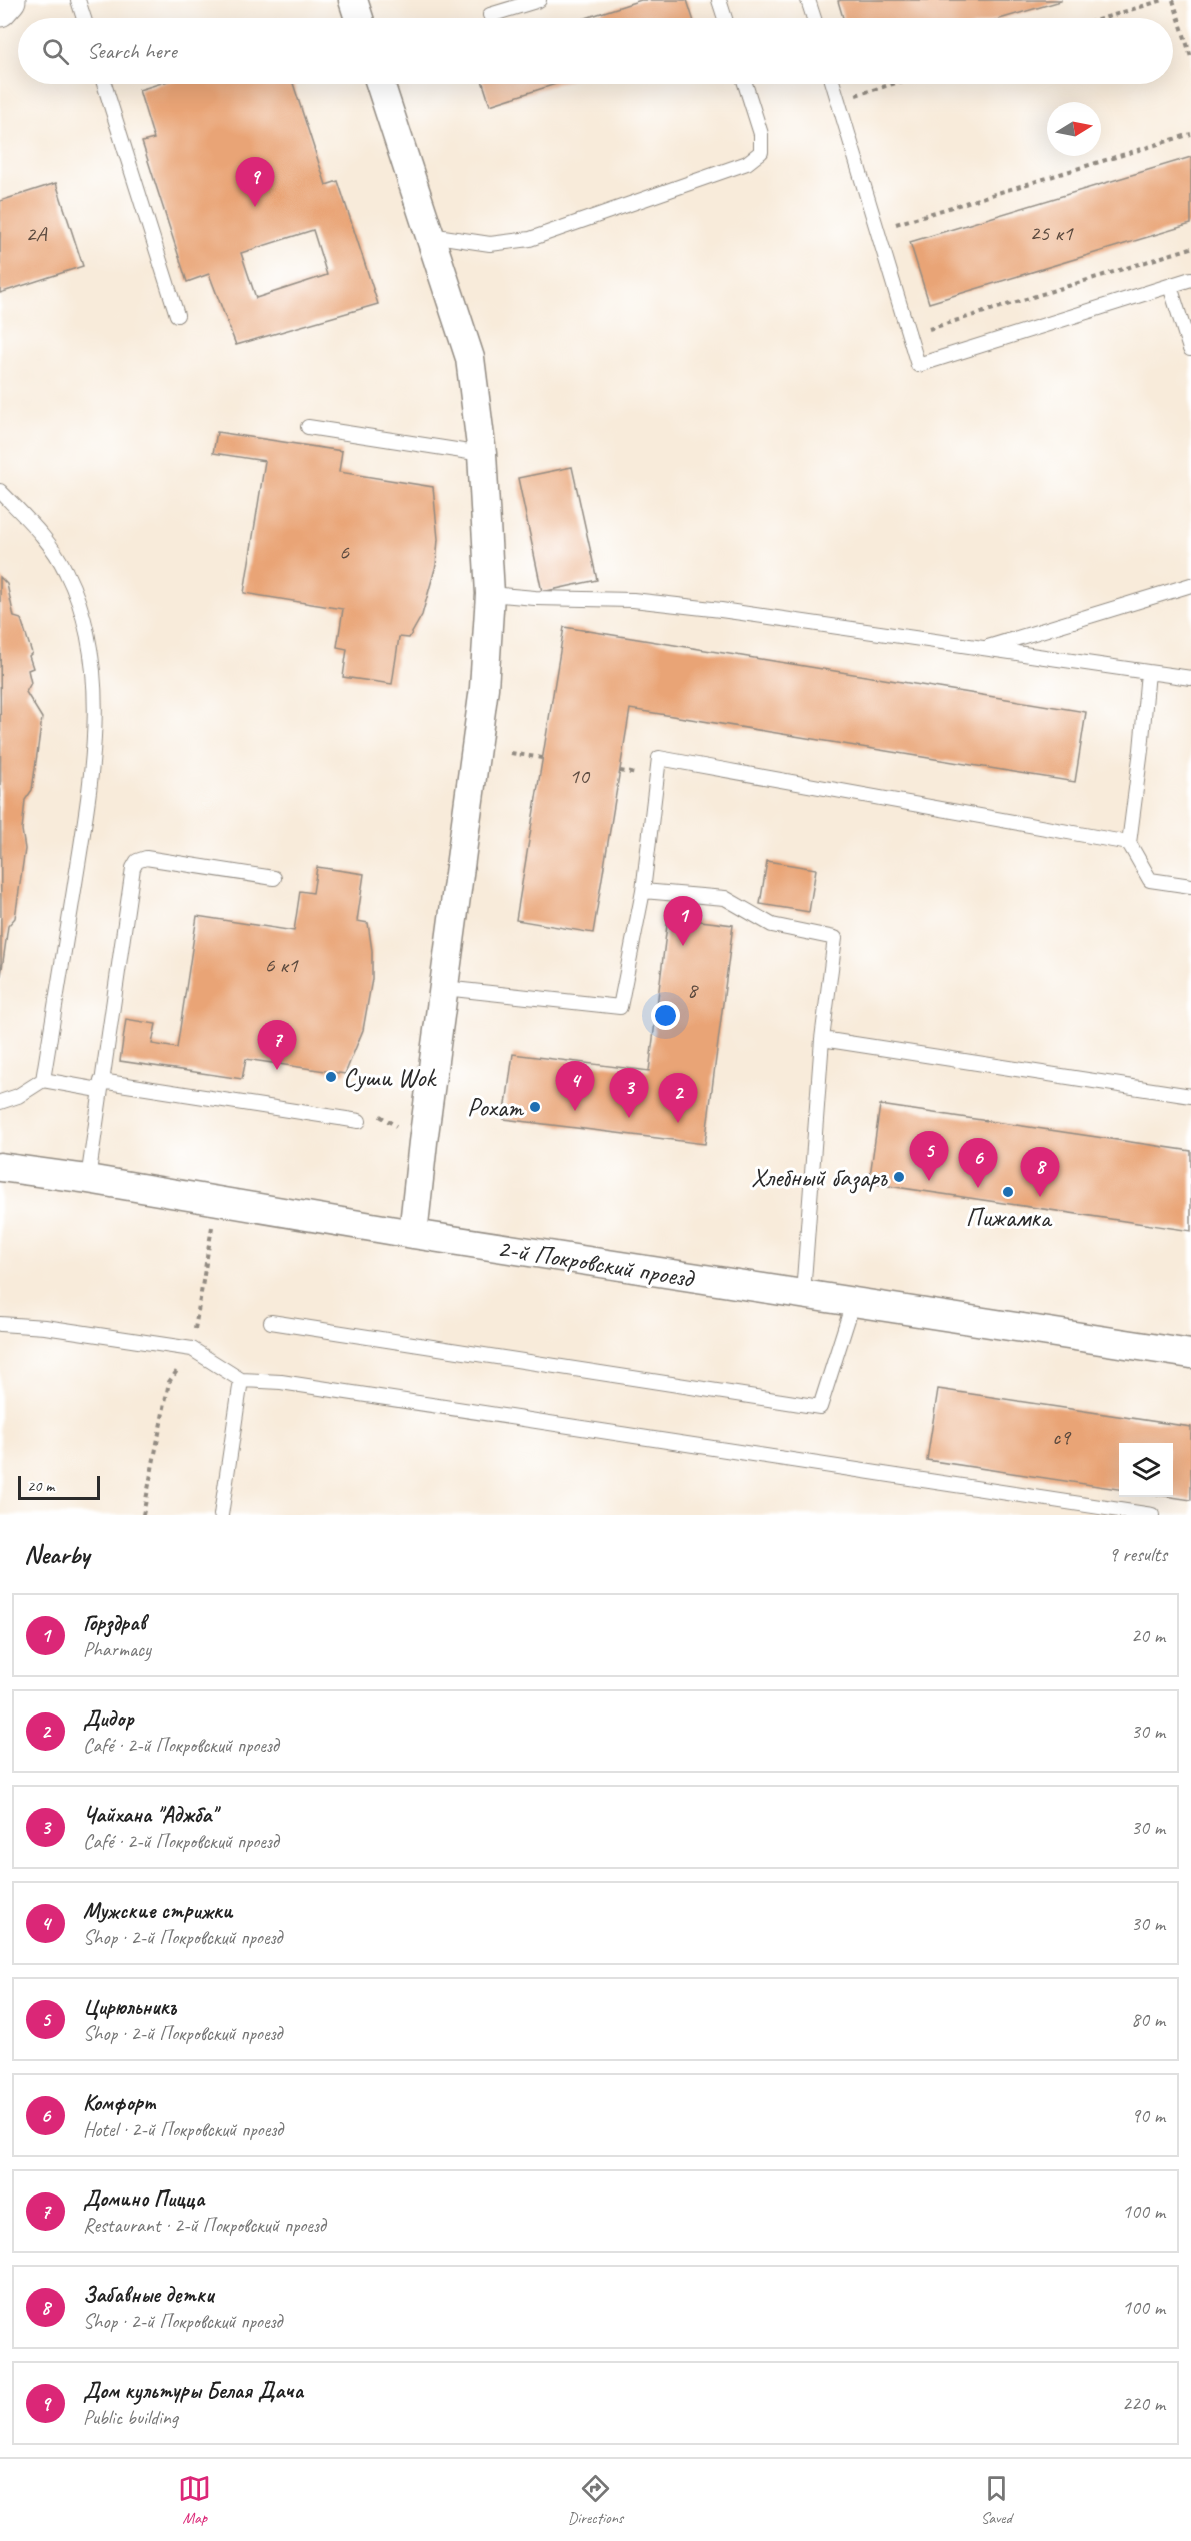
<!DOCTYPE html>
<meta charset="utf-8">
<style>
:root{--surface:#fff;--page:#f2f2f2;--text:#222;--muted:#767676;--line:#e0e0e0;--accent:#db2777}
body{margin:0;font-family:Caveat,sans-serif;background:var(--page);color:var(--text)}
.controls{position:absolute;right:18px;bottom:18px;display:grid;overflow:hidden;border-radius:0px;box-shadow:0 6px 24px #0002}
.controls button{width:54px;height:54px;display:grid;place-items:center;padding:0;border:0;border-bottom:2px solid var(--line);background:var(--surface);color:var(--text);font:30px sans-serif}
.compass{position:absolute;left:1047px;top:102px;width:54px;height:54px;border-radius:50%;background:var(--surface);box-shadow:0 6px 24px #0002;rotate:80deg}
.scale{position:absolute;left:18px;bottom:15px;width:82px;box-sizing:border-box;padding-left:6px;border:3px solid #2b2b2b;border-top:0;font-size:16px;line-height:21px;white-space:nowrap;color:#2b2b2b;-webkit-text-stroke:4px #fff;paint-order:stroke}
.you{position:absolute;left:666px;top:1016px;width:21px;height:21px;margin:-15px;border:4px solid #fff;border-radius:50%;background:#1a73e8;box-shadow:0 0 0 9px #1a73e833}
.badge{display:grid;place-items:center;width:39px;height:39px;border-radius:50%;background:var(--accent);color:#fff;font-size:20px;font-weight:700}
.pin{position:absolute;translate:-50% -50px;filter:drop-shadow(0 2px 3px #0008)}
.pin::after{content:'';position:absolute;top:32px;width:21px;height:18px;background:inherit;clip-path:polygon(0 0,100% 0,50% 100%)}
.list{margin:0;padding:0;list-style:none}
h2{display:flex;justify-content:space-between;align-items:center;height:78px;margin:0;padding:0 24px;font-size:26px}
h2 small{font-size:20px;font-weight:400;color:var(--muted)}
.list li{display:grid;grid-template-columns:39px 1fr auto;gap:18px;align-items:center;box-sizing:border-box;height:84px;margin:0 12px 12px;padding:0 12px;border:2px solid var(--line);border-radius:0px}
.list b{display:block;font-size:22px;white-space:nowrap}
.list p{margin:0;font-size:20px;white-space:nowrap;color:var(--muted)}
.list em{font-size:20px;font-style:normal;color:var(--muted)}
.icon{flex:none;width:33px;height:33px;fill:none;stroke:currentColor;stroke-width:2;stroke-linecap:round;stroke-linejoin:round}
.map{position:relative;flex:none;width:1191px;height:1515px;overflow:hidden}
.search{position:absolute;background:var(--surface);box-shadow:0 6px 24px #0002;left:18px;right:18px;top:18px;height:66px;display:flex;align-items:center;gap:15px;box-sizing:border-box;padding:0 21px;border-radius:33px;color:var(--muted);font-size:22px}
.sheet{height:942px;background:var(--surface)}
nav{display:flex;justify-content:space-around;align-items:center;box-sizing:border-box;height:84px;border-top:2px solid var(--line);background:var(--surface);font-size:16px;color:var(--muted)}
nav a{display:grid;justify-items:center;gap:3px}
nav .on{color:var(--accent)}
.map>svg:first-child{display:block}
</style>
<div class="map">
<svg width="1191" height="1515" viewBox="0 0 1191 1515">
<rect width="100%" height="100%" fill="#fff"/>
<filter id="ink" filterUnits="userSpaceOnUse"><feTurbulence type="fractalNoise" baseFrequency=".0167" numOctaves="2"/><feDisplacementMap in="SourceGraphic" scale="12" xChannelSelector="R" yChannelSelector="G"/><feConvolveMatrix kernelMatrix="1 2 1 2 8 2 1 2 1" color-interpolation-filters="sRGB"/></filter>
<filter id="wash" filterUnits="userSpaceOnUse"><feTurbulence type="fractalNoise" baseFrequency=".008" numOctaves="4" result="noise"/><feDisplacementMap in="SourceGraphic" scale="24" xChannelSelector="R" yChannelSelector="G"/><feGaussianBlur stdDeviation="1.35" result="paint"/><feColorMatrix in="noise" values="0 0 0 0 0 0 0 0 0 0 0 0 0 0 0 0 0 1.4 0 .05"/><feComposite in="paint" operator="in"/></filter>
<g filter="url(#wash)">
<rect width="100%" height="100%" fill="#f8ebda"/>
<g id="blocks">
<path fill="#e9a476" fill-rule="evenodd" d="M641,0H687L696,28H555Z
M841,0H1061V1L969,28H846L838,1Z
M191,74H290L326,185L338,181L378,304L236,345L209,274L187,282L142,142L154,139L139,90ZM313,230L327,275L256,298L241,253Z
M480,74H587L490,105Z
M1191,157V224L929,303L910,242Z
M56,183L83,266L0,293V201Z
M217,432L342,451L339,472L433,487L438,539L436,565L422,615L409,638L399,637L392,684L343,677L347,649L337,647L343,609L244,593L265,461L213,453Z
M572,467L597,580L542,592L518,478Z
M0,577L7,584L14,617L21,619L32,653L29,656L33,668L28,670L31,683L26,692L42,718L32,790L25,800L22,830L25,849L15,918L8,926L1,976Z
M564,627L1086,712L1075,782L630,709L593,933L516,920Z
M767,861L816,869L809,912L760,904Z
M317,867L364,874L357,921L368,923L372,951V979L363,1030L345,1074L246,1059L242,1079L120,1061L126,1019L156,1024L152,1044L177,1048L197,916L294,931L300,891L313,893Z
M668,917L733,925L705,1144L504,1119L513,1054L649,1071Z
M880,1105L1191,1151V1231L869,1183Z
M938,1389L1191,1427V1500L1151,1494L1168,1492V1448H1124V1490L927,1460Z"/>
</g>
</g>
<g filter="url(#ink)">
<use href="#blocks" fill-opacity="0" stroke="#928b82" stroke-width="1.5"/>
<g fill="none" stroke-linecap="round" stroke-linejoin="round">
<g stroke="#928b82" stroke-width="16">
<path id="service" d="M78,0L87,28
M719,0L728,28
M808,0L817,28
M490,15L539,0
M101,74L177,315
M830,74L918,365L1191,279
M430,235L490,244L530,239L747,163L761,152V134L742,74
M1170,286L1190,349
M308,427L482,454
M0,491C24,516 51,540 66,572C115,670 90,787 74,890C63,954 53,1017 43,1080L99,1090
M490,594L535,598L633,600L721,610L1148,672
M988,647L1191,585
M1191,678L1148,672L1141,750L1129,843L1150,880L1191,886
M643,891L659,758L1129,843
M444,988L620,1007L643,891L725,898L772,925L835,938L822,1039L803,1294
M822,1039L1191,1096
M101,1081L359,1121
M0,1102L18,1096L43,1080
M88,1179L133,868L137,861L146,858L274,878
M271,1322L820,1407L853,1303
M0,1324L45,1327L192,1349L241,1380L281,1382L1152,1515
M221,1515L241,1380"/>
</g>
<g stroke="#928b82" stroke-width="31">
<path id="minor" d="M353,0L362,28
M377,74L470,358L482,454L490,594L484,688L423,1142L413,1234
M0,1167L88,1179L413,1234L1191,1354"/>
</g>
<g stroke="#928b82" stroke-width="35">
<path id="tertiary" d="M0,10L9,0"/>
</g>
<path stroke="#928b82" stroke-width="4" stroke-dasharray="4.5 4.5" stroke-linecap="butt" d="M1173,0L1191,57
M1071,28L1163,0
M856,95L926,74
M896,224L1191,134
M929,329L1191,248
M511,753L542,758
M620,771L637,774
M380,1116L396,1126
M195,1329L212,1227
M143,1515L169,1382L179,1368"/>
<use href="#service" stroke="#fff" stroke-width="14"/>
<use href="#minor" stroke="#fff" stroke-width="28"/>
<use href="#tertiary" stroke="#fff" stroke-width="33"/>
</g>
</g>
<g fill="#1f6fb2" stroke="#fff" stroke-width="2">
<circle cx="331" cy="1077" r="6"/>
<circle cx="535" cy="1107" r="6"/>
<circle cx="899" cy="1177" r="6"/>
<circle cx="1008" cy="1192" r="6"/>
</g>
<g text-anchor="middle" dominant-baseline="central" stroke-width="6" stroke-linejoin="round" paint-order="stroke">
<g font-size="22" fill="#5a493e">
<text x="1051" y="233">25 к1</text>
<text x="36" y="234">2А</text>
<text x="344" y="552">6</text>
<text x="579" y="776">10</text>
<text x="281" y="965">6 к1</text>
<text x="692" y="990">8</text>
<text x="1061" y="1437">с9</text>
</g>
<g font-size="26" fill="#2b2b2b" stroke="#fff" text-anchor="end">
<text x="343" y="1077" text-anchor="start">Суши Wok</text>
<text x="523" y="1107">Рохат</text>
<text x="887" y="1177">Хлебный базаръ</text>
<text x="1008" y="1217" text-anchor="middle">Пижамка</text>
</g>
<g font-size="26" fill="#2b2b2b" stroke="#fff">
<text transform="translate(595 1263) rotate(9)">2-й Покровский проезд</text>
</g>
</g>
</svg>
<div class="controls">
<button><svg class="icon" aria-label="layers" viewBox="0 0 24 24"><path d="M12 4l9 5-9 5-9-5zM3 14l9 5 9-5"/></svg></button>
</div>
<svg class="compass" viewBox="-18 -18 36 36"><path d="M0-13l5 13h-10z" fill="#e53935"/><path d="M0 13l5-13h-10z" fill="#767676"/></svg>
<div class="scale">20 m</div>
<div class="you"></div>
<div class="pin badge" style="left:683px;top:946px">1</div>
<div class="pin badge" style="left:678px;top:1123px">2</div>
<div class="pin badge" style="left:629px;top:1118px">3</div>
<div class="pin badge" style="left:575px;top:1111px">4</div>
<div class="pin badge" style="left:929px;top:1181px">5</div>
<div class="pin badge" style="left:978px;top:1188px">6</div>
<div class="pin badge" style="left:277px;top:1070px">7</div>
<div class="pin badge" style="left:1040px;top:1197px">8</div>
<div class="pin badge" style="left:255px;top:207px">9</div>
<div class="search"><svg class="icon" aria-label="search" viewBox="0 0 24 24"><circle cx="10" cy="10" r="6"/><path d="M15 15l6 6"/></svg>Search here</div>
</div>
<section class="sheet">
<h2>Nearby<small>9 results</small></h2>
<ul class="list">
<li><span class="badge">1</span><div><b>Горздрав</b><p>Pharmacy</p></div><em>20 m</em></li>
<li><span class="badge">2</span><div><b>Дидор</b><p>Café · 2-й Покровский проезд</p></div><em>30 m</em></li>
<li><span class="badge">3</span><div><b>Чайхана &quot;Аджба&quot;</b><p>Café · 2-й Покровский проезд</p></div><em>30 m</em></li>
<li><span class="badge">4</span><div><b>Мужские стрижки</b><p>Shop · 2-й Покровский проезд</p></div><em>30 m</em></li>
<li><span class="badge">5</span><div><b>Цирюльникъ</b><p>Shop · 2-й Покровский проезд</p></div><em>80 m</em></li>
<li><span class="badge">6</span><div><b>Комфорт</b><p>Hotel · 2-й Покровский проезд</p></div><em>90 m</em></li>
<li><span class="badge">7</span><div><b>Домино Пицца</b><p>Restaurant · 2-й Покровский проезд</p></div><em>100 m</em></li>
<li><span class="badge">8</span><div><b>Забавные детки</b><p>Shop · 2-й Покровский проезд</p></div><em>100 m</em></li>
<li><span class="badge">9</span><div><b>Дом культуры Белая Дача</b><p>Public building</p></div><em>220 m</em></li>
</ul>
</section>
<nav>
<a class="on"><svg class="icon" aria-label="map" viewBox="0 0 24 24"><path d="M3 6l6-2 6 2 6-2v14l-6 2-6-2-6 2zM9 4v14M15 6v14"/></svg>Map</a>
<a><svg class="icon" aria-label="directions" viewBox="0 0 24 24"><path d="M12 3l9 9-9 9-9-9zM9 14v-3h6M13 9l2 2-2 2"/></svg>Directions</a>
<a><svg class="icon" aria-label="saved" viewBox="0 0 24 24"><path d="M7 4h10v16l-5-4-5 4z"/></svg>Saved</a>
</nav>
